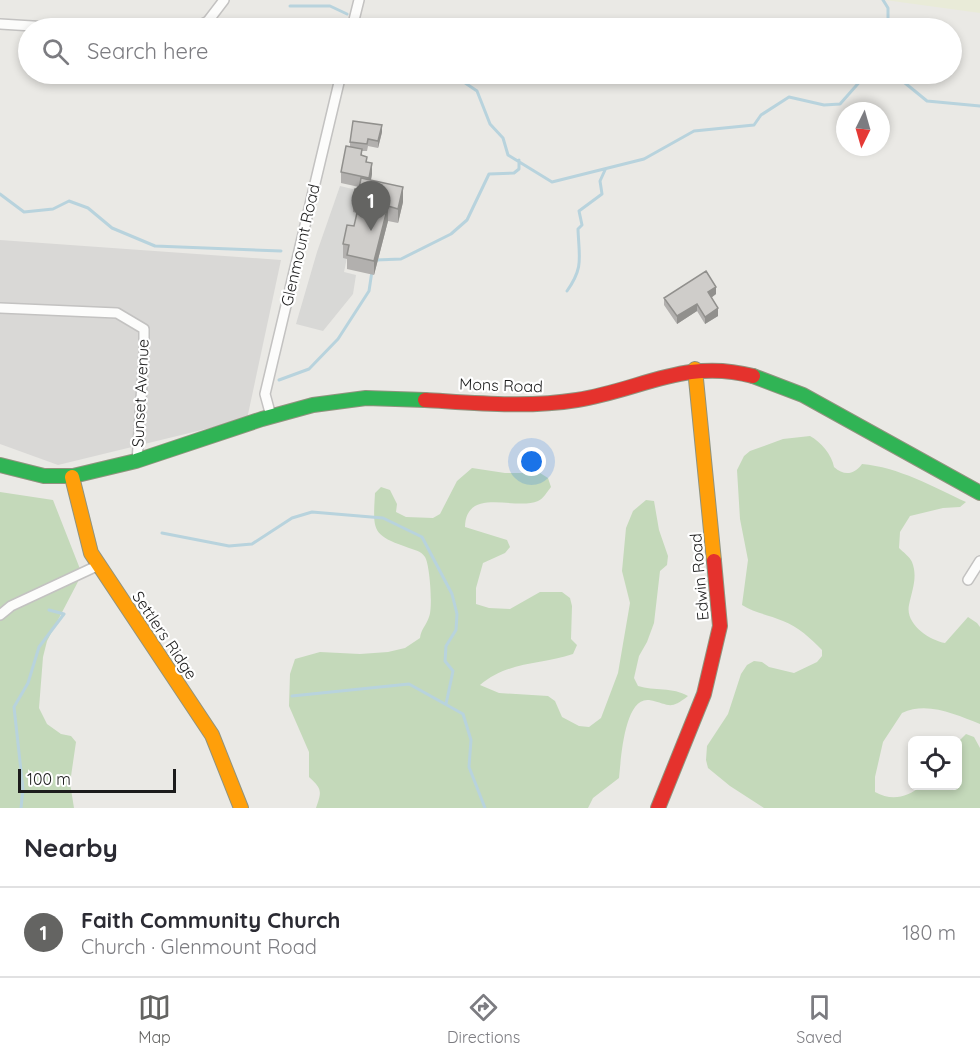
<!DOCTYPE html>
<meta charset="utf-8">
<style>
:root{--surface:#fff;--page:#f7f7f7;--text:#2b2b33;--muted:#7c7c81;--line:#e1e1e2;--accent:#646462}
body{margin:0;font-family:Quicksand,sans-serif;background:var(--page);color:var(--text)}
.controls{position:absolute;right:18px;bottom:18px;display:grid;overflow:hidden;border-radius:9px;box-shadow:0 3px 9px #0003}
.controls button{width:54px;height:54px;display:grid;place-items:center;padding:0;border:0;border-bottom:2px solid var(--line);background:var(--surface);color:var(--text);font:30px sans-serif}
.compass{position:absolute;left:836px;top:102px;width:54px;height:54px;border-radius:50%;background:var(--surface);box-shadow:0 3px 9px #0003;rotate:185deg}
.scale{position:absolute;left:18px;bottom:15px;width:158px;box-sizing:border-box;padding-left:6px;border:3px solid #1c1c1c;border-top:0;font-size:16px;line-height:21px;white-space:nowrap;color:#1c1c1c;-webkit-text-stroke:4px #fff;paint-order:stroke}
.you{position:absolute;left:532px;top:462px;width:21px;height:21px;margin:-15px;border:4px solid #fff;border-radius:50%;background:#1a73e8;box-shadow:0 0 0 9px #1a73e833}
.badge{display:grid;place-items:center;width:39px;height:39px;border-radius:50%;background:var(--accent);color:#fff;font-size:20px;font-weight:700}
.pin{position:absolute;translate:-50% -50px;filter:drop-shadow(0 2px 3px #0008)}
.pin::after{content:'';position:absolute;top:32px;width:21px;height:18px;background:inherit;clip-path:polygon(0 0,100% 0,50% 100%)}
.list{margin:0;padding:0;list-style:none}
h2{display:flex;justify-content:space-between;align-items:center;height:78px;margin:0;padding:0 24px;font-size:26px}
h2 small{font-size:20px;font-weight:400;color:var(--muted)}
.list li{display:grid;grid-template-columns:39px 1fr auto;gap:18px;align-items:center;box-sizing:border-box;height:90px;padding:0 24px;border-top:2px solid var(--line)}
.list b{display:block;font-size:22px;white-space:nowrap}
.list p{margin:0;font-size:20px;white-space:nowrap;color:var(--muted)}
.list em{font-size:20px;font-style:normal;color:var(--muted)}
.icon{flex:none;width:33px;height:33px;fill:none;stroke:currentColor;stroke-width:2;stroke-linecap:round;stroke-linejoin:round}
.map{position:relative;flex:none;width:980px;height:808px;overflow:hidden}
.search{position:absolute;background:var(--surface);box-shadow:0 3px 9px #0003;left:18px;right:18px;top:18px;height:66px;display:flex;align-items:center;gap:15px;box-sizing:border-box;padding:0 21px;border-radius:33px;color:var(--muted);font-size:22px}
.sheet{height:168px;background:var(--surface)}
nav{display:flex;justify-content:space-around;align-items:center;box-sizing:border-box;height:84px;border-top:2px solid var(--line);background:var(--surface);font-size:16px;color:var(--muted)}
nav a{display:grid;justify-items:center;gap:3px}
nav .on{color:var(--accent)}
.map>svg:first-child{display:block}
</style>
<div class="map">
<svg width="980" height="808" viewBox="0 0 980 808">
<rect width="100%" height="100%" fill="#eae9e5"/>
<path fill="#d9d8d6" d="M0,240L281,260L247,419L58,465L0,444Z"/>
<path fill="#d8d8d6" d="M340,186L361,191L344,272L356,275L353,294L323,331L296,324L317,252Z"/>
<path fill="#e9ebd8" d="M885,0H980V13Z"/>
<path fill="#c4d9ba" d="M810,436C821,442 832,455 834,467C844,476 854,475 862,464C898,467 934,487 966,502L960,507L943,508L910,516L900,532L899,548C903,552 910,557 912,562C918,577 912,590 909,605C905,624 929,640 945,643L968,617L977,623L980,627V724C956,715 928,701 902,713L883,742L875,777V792C891,801 907,798 921,786H958V742L966,734L974,737L980,748V808H764L730,786L708,768L706,760L707,746L728,714L741,674L747,665L754,661L762,662L769,667L794,673L817,662L822,656V650C810,638 799,627 783,621C769,615 755,613 742,605L748,560L740,519L737,470L744,456L750,451L783,439Z
M472,468L505,473H540L548,478L551,487C547,492 543,499 538,501C516,511 466,486 465,527L507,540L510,547L505,553L483,563L476,588V604L489,608L510,609L540,592H562L570,598L572,606L571,639L577,645L573,654C540,665 508,661 480,685L499,693L548,696L555,701L562,717L579,726L589,727L601,718L618,673L630,603L622,571L626,528L633,511L646,500L654,501L659,530L668,556L667,565L660,571L654,623L647,642L639,656L634,678L638,686C654,691 673,687 688,696C669,711 670,704 649,700C624,697 621,760 619,778L593,798L588,808H316C322,791 322,789 309,777V752L289,706L290,674L295,659L320,652L360,654L388,652L405,648L420,638C421,629 426,626 429,617C433,608 430,565 425,557C421,551 415,550 409,548C371,535 373,531 375,493L381,487L390,490L397,504L396,512L406,517L433,518L440,514L457,481Z
M0,492L53,500L82,574L47,641L43,657L39,708L47,724L61,734L71,736L76,742L70,783L74,808H0Z"/>
<g fill="none" stroke-linecap="round" stroke-linejoin="round">
<path stroke="#b8d3dd" stroke-width="3" d="M883,0L888,8V28
M290,6H330L347,14
M362,21L378,28
M452,74L477,91L490,124L503,138L508,155L552,182L644,159L694,131L754,125L761,115L789,97L824,105L840,104L863,78L898,76
M894,74L927,101L980,106
M0,194L24,212L53,209L69,201L88,208L112,228L155,246L281,251
M376,260L401,259L451,234L467,220L489,174L514,173L519,169V160
M567,291C584,267 579,258 578,229L582,225L579,211L602,194L600,181L605,170
M279,380L309,369L338,339L369,291L372,271
M162,533L229,546L252,544L292,518L312,512L383,518L422,537L452,594L457,614L456,630L446,646L445,661L453,671L446,704
M292,696L409,684L463,714L471,740L469,767L485,808
M21,808L23,789L14,707L28,683L39,647L64,614L49,610"/>
<g stroke="#c3c2c1" stroke-width="12">
<path id="street" d="M0,24L65,28
M194,28L208,21L224,0
M352,28L359,0
M0,308L117,313L144,329V352L137,462
M271,416L265,394L341,74
M968,580L980,561
M0,615L11,606L99,565"/>
</g>
<g stroke="#90937e" stroke-width="16">
<path id="fast" d="M753,376L803,395L980,493
M0,465L44,476H73L136,461L262,419L313,405L366,398L425,400"/>
</g>
<g stroke="#90937e" stroke-width="16">
<path id="slow" d="M695,369L714,561
M72,477L91,553L212,735L241,808"/>
</g>
<g stroke="#90937e" stroke-width="16">
<path id="jam" d="M425,400C476,403 527,408 577,400C641,390 685,358 753,376
M658,808L704,694L720,626L714,561"/>
</g>
<use href="#street" stroke="#fcfcfb" stroke-width="9"/>
<use href="#fast" stroke="#30b455" stroke-width="14"/>
<use href="#slow" stroke="#ff9f0a" stroke-width="14"/>
<use href="#jam" stroke="#e5322d" stroke-width="14"/>
</g>
<path fill="#b2b0ae" d="M382,132L378,148L368,146L367,151H362V156L367,162L372,174L371,180L403,202L398,223L388,221L374,275L347,269V259L343,258V244L354,226L357,213L353,212V198L359,187L341,183V172L350,147V142Z
M716,294L711,298L718,316L705,324L697,311L677,324L664,305V298Z"/>
<path fill="#91908d" d="M382,125V132L378,148V141Z
M372,163V174L369,189V178Z
M403,187V202L398,223V209Z
M388,206V221L374,275V261Z
M716,287V294L708,300V292Z
M697,304V311L677,324V316Z
M718,308V316L705,324V317Z"/>
<path fill="#cfcdca" stroke="#91908d" stroke-width="1.5" d="M353,121L382,125L378,141L368,139L367,144L350,142Z
M346,146L362,149L361,155L367,157L366,162L372,163L369,178L341,172Z
M361,178L403,187L398,209L388,206L374,261L347,255L349,245L343,244L347,225L354,226L360,200L353,198L355,189H359Z
M706,271L716,287L708,292L718,308L705,317L697,304L677,316L664,298Z"/>
<g text-anchor="middle" dominant-baseline="central" stroke-width="4.5" stroke-linejoin="round" paint-order="stroke">
<g font-size="16" fill="#1c1c1c" stroke="#fff">
<text transform="translate(300 245) rotate(-77)">Glenmount Road</text>
<text transform="translate(501 385) rotate(2)">Mons Road</text>
<text transform="translate(140 393) rotate(-87)">Sunset Avenue</text>
<text transform="translate(699 577) rotate(-95)">Edwin Road</text>
<text transform="translate(165 635) rotate(56)">Settlers Ridge</text>
</g>
</g>
</svg>
<div class="controls">
<button><svg class="icon" aria-label="locate" viewBox="0 0 24 24"><circle cx="12" cy="12" r="6"/><path d="M12 2v4M12 18v4M2 12h4M18 12h4"/></svg></button>
</div>
<svg class="compass" viewBox="-18 -18 36 36"><path d="M0-13l5 13h-10z" fill="#e53935"/><path d="M0 13l5-13h-10z" fill="#7c7c81"/></svg>
<div class="scale">100 m</div>
<div class="you"></div>
<div class="pin badge" style="left:371px;top:231px">1</div>
<div class="search"><svg class="icon" aria-label="search" viewBox="0 0 24 24"><circle cx="10" cy="10" r="6"/><path d="M15 15l6 6"/></svg>Search here</div>
</div>
<section class="sheet">
<h2>Nearby<small></small></h2>
<ul class="list">
<li><span class="badge">1</span><div><b>Faith Community Church</b><p>Church · Glenmount Road</p></div><em>180 m</em></li>
</ul>
</section>
<nav>
<a class="on"><svg class="icon" aria-label="map" viewBox="0 0 24 24"><path d="M3 6l6-2 6 2 6-2v14l-6 2-6-2-6 2zM9 4v14M15 6v14"/></svg>Map</a>
<a><svg class="icon" aria-label="directions" viewBox="0 0 24 24"><path d="M12 3l9 9-9 9-9-9zM9 14v-3h6M13 9l2 2-2 2"/></svg>Directions</a>
<a><svg class="icon" aria-label="saved" viewBox="0 0 24 24"><path d="M7 4h10v16l-5-4-5 4z"/></svg>Saved</a>
</nav>
